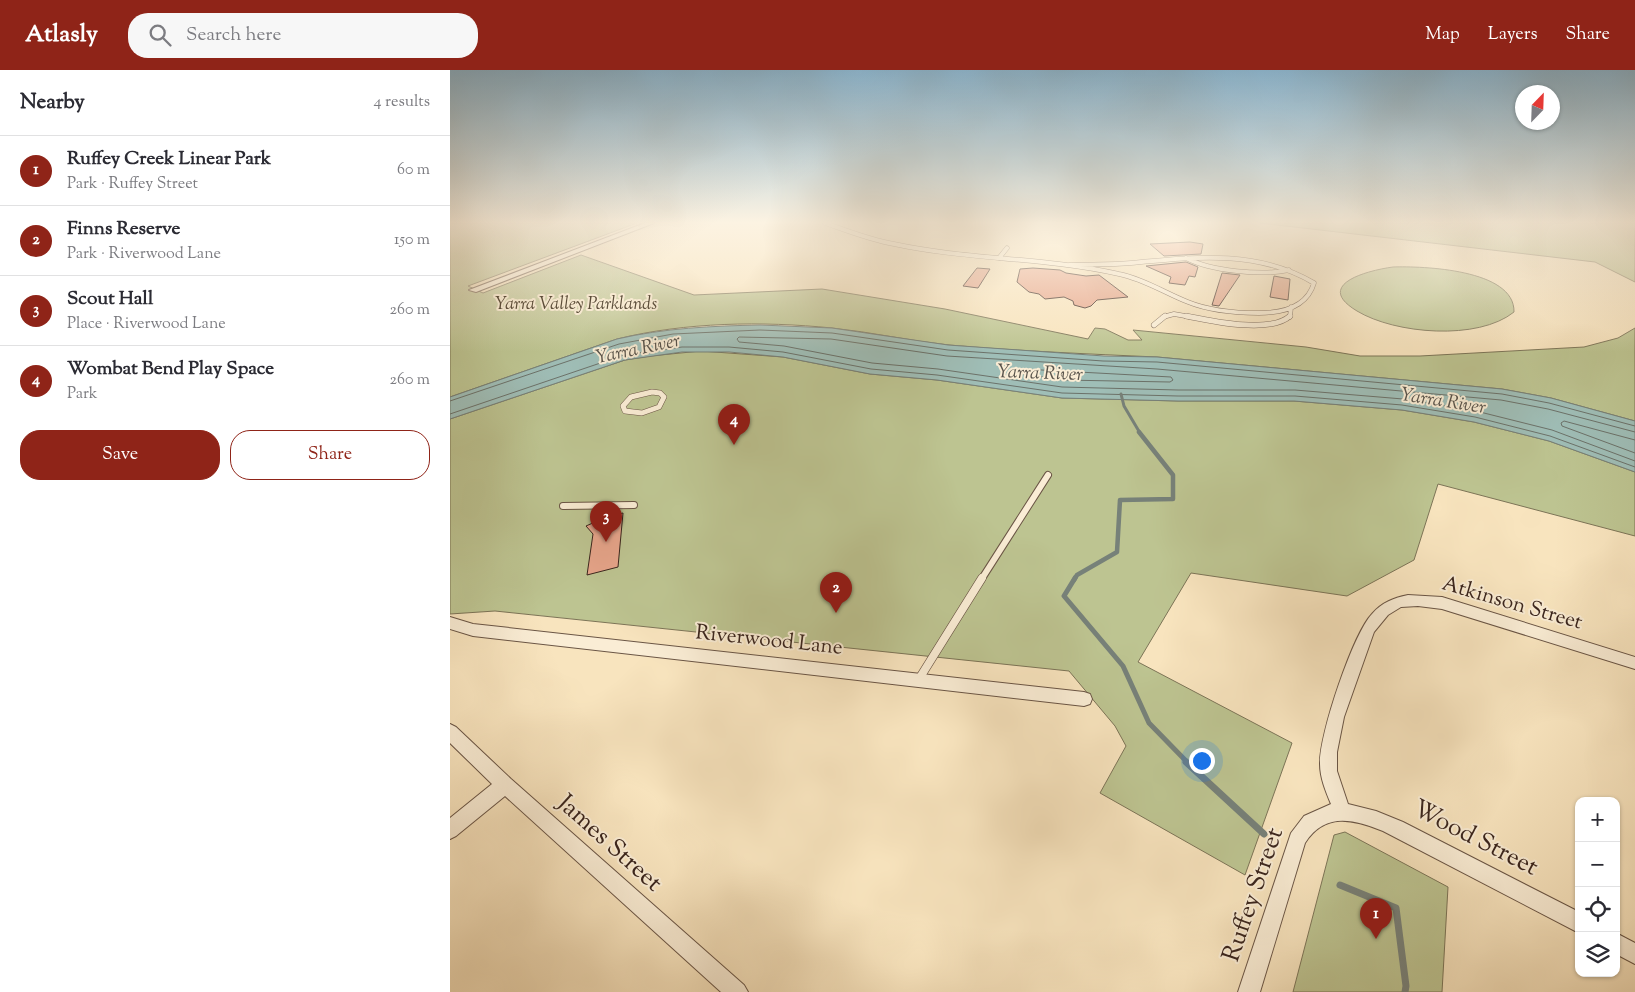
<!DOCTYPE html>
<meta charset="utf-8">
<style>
:root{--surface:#fff;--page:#f7f7f7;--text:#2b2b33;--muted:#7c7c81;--line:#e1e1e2;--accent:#8f2418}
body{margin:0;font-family:"Sorts Mill Goudy",serif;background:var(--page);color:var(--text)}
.controls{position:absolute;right:15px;bottom:15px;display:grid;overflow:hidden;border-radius:10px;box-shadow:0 1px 4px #0004}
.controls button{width:45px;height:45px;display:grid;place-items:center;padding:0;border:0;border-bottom:1px solid var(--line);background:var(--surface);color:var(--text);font:25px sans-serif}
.compass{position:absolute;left:1065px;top:15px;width:45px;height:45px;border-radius:50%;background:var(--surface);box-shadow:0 1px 4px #0004;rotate:23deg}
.you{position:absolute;left:751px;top:690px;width:18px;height:18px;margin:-12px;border:4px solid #fff;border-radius:50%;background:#1a73e8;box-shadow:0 0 0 8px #1a73e833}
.badge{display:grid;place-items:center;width:32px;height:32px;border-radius:50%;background:var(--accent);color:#fff;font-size:16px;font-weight:700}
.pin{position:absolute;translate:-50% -41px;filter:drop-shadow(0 1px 2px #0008)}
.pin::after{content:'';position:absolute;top:26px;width:18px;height:15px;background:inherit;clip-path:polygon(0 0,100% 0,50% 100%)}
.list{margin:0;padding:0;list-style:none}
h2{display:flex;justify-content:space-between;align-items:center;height:65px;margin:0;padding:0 20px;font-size:21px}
h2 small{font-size:16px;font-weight:400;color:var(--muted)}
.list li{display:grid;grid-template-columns:32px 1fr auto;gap:15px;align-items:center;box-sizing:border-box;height:70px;padding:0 20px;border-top:1px solid var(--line)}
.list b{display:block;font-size:19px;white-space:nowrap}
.list p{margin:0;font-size:16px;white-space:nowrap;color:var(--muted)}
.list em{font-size:16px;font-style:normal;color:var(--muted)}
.actions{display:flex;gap:10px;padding:15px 20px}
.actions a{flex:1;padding:11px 0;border:1px solid var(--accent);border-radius:20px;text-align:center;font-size:18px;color:var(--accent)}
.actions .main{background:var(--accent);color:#fff}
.icon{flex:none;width:28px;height:28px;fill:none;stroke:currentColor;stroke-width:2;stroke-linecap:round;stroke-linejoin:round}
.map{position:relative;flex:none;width:1185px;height:922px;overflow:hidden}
header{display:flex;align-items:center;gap:30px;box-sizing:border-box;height:70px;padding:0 25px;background:var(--accent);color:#fff}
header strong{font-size:24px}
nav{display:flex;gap:28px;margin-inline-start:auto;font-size:18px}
.search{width:350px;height:45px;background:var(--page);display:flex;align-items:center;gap:12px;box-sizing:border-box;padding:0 18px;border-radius:20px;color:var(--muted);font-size:19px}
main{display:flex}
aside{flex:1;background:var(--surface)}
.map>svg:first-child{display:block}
</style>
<header>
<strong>Atlasly</strong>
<div class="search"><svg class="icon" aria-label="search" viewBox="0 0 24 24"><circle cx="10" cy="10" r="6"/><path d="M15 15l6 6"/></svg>Search here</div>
<nav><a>Map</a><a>Layers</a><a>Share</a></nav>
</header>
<main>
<aside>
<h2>Nearby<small>4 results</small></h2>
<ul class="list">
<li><span class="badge">1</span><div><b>Ruffey Creek Linear Park</b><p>Park · Ruffey Street</p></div><em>60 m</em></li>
<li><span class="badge">2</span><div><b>Finns Reserve</b><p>Park · Riverwood Lane</p></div><em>150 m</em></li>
<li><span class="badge">3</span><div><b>Scout Hall</b><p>Place · Riverwood Lane</p></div><em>260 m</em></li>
<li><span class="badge">4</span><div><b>Wombat Bend Play Space</b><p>Park</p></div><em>260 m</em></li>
</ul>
<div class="actions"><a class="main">Save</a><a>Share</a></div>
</aside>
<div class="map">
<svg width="1185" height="922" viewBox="0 0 1185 922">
<rect width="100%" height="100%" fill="#f8e4be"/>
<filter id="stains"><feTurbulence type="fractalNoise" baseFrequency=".004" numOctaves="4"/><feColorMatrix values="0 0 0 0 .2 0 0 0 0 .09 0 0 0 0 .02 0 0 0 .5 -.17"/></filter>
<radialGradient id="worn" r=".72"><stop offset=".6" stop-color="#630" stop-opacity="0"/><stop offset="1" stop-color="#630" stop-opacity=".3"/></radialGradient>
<path fill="#bdc491" stroke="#7c7457" d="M0,153H187L18,216L33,223L131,185L244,225L372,219L495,239L638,269L645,258L655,259L678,270H692L683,260L856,277L910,286H970L1134,277L1168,268L1185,258V351L1101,328L1052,319L707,287C638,284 568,281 499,275C460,271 421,262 382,258C312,251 236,252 167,269L0,327Z
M810,153H1185V212L1145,192Z
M943,197C972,196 1065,199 1064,242C1028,271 945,264 907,241C862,214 920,200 943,197Z
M251,281L333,287L420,304L487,310L612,328L728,331H844L952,340L1024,352L1099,371L1185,402V466L988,414L964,490L897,526L741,503L688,592L842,673L795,805L650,723L676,676L665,656L619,601L45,541L0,544V349L175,290L200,286Z
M895,762L998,817L992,922H843L884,765Z"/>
<path fill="#9fbeb7" stroke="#778179" d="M310,255L382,258L498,275L654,286L707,287L1052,319L1101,328L1185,351V402L1099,371L1024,352L952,340L844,331H728L612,328L487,310L420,304L333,287L279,282H232L175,290L0,349V327L167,269C215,258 262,256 310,255Z"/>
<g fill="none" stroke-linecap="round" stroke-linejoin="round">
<path stroke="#6c726a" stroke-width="1" d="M573,299L721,307L723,310L720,312L613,310L573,304L571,301Z
M0,331L169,274L223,264L310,260L382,263L498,280L653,291L707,292L1052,324L1099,333L1185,356
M0,344L174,285L232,277H279L333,282L421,299L487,305L612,323L728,326H845L952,335L1025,347L1100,366L1185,397
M1185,362L1098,339L1051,330L707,299L497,286L381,269L289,267L287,269L289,272L334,276L422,293L488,299L612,317L728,320H845L953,329L1026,341L1102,360L1185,391
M1185,370L1114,351L1111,353L1112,356L1185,383"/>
<path stroke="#778179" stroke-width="3" d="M671,324L674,336L690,363"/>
<path stroke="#778179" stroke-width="4.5" d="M624,510L627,505L667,482L670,430L723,429V405L689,362"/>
<path stroke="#778179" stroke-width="5" d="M625,508L614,526L673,596L699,653L738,693"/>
<path stroke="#778179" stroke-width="7" d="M736,692L814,764
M890,815L946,838L956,916L955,922"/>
</g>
<path fill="#e7a58b" stroke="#3a251d" d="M740,172L753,174L751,184L714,186L700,174Z
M736,192L748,197L745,207L739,206L735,215L719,213L721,207L696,196Z
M527,198L540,199L528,218L513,216Z
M583,198L610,200L616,203L636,206L649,205L678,227L647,230L641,236L635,238L624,235L623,231L614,227L595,229L589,224L579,222L567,212L570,199Z
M772,203L790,205L769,236L762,235Z
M824,206L840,209L838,230L820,227Z
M173,443L168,497L137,505L143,464L136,456L145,452V449Z"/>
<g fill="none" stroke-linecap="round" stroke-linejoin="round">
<g stroke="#6a5545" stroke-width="5">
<path id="lane-far3" d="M375,153C398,161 420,170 444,174C518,190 594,187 669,204C694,209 715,223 738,232C760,241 786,243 809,243C832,243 857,237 864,213C807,179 743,187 681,193C660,195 639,194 619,195
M549,188L557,178
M736,188C761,201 812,206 839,200
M713,247L724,244L741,247
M840,247L841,237"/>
</g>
<g stroke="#6a5545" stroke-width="6">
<path id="lane-far2" d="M736,246C761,251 820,264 840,246
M704,255L715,246
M202,322L210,323L214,327L209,337L192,343L175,341L173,336L181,327Z"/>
</g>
<g stroke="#6a5545" stroke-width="8">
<path id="lane-far1" d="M113,436L184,435
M531,510L598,405"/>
</g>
<g stroke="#6a5545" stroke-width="9">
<path id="lane" d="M469,609L532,508"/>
</g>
<g stroke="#6a5545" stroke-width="2">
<path id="street" d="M195,153H204L26,222L19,220Z
M958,525L992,527L1185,587V599L992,539L968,536L951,537L938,545L924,562L894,647L887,682V701L898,734L926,741L953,752L1129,842V863L933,761C903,749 875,742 855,773L810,922H788L841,763L854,746L881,734C876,722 870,708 870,694C869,665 903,564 922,544C932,532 944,528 958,525Z
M0,547L23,554L634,622L640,624L642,629L640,634L634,636L23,566L0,559Z
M0,654L6,657L61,709L294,915L298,922H271L55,726L6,766L0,769V748L42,714L0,673Z
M1166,863L1185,873V894L1166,884Z"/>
</g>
<use href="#lane-far3" stroke="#faedd5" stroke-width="4"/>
<use href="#lane-far2" stroke="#faedd5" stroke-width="5"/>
<use href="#lane-far1" stroke="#faedd5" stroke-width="6"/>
<use href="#lane" stroke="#faedd5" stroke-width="8"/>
<use href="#street" fill="#faedd5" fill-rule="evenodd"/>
</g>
<linearGradient id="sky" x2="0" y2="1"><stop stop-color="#8bb8d4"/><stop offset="0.54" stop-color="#fcf3e2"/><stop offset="1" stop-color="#fcf3e2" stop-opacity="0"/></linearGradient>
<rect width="1185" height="282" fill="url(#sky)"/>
<g text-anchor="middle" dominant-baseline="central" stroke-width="4" stroke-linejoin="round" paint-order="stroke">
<g font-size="18" font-style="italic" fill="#5b4d3a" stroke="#faedd5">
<text x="126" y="235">Yarra Valley Parklands</text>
</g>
<g font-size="19" font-style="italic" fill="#58534b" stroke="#faedd5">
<text transform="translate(188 280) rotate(-12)">Yarra River</text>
<text transform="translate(590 304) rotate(2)">Yarra River</text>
<text transform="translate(993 332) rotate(9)">Yarra River</text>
</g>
<g font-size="21" fill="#3a251d" stroke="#faedd5">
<text transform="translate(1062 534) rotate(16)">Atkinson Street</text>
<text transform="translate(319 571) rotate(6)">Riverwood Lane</text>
</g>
<g font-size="25" fill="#3a251d" stroke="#faedd5">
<text transform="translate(1025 769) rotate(27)">Wood Street</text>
<text transform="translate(159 774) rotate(42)">James Street</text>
<text transform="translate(804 825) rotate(-71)">Ruffey Street</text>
</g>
</g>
<rect width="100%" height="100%" filter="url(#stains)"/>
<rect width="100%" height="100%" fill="url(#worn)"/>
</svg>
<div class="controls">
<button>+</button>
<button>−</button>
<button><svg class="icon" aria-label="locate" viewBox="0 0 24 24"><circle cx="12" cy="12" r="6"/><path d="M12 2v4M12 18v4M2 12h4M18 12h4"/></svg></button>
<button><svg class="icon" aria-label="layers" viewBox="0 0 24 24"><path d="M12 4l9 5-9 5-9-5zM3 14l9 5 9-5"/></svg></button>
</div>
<svg class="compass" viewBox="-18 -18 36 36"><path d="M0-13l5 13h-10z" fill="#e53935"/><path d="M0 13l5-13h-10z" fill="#7c7c81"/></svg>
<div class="you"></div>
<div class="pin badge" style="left:926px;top:869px">1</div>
<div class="pin badge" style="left:386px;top:543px">2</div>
<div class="pin badge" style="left:156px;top:472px">3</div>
<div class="pin badge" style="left:284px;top:375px">4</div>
</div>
</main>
